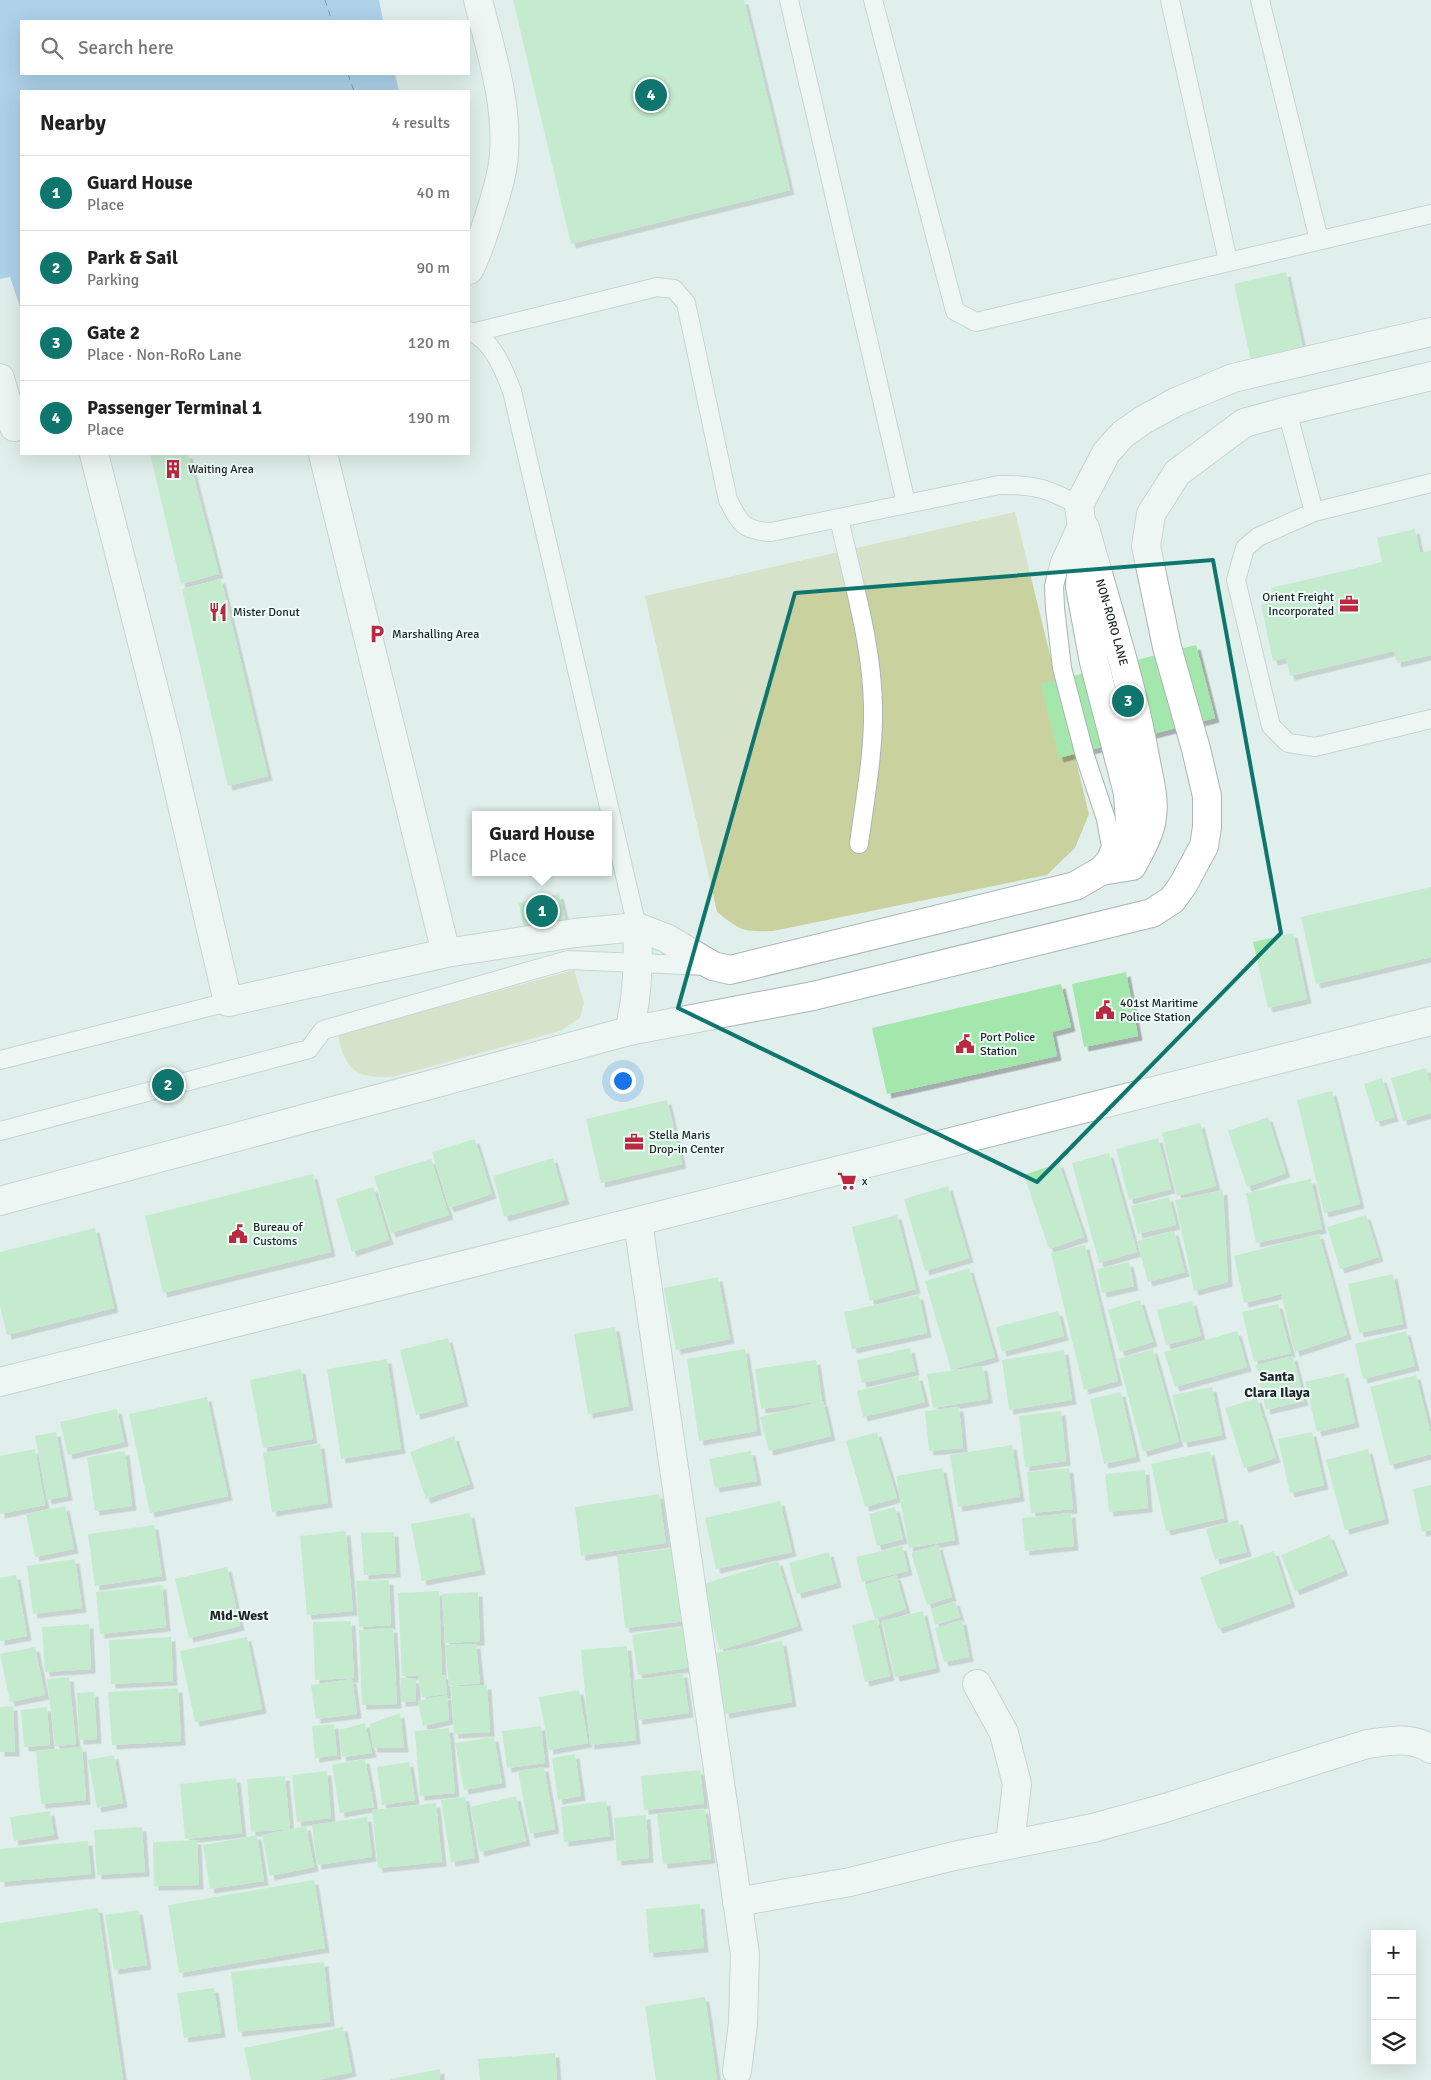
<!DOCTYPE html>
<meta charset="utf-8">
<style>
:root{--surface:#fff;--page:#f2f2f2;--text:#222;--muted:#767676;--line:#e0e0e0;--accent:#0f766e}
body{margin:0;font-family:Signika,sans-serif;background:var(--page);color:var(--text)}
.controls{position:absolute;right:15px;bottom:15px;display:grid;overflow:hidden;border-radius:0px;box-shadow:0 5px 20px #0002}
.controls button{width:45px;height:45px;display:grid;place-items:center;padding:0;border:0;border-bottom:1px solid var(--line);background:var(--surface);color:var(--text);font:25px sans-serif}
.you{position:absolute;left:622px;top:1080px;width:18px;height:18px;margin:-12px;border:4px solid #fff;border-radius:50%;background:#1a73e8;box-shadow:0 0 0 8px #1a73e833}
.badge{display:grid;place-items:center;width:32px;height:32px;border-radius:50%;background:var(--accent);color:#fff;font-size:16px;font-weight:700}
.pin{position:absolute;translate:-50% -50%;border:2px solid #fff;box-shadow:0 1px 5px #0006}
.popup{position:absolute;left:472px;top:811px;width:140px;height:65px;box-sizing:border-box;display:grid;place-content:center;border-radius:0px;background:var(--surface);filter:drop-shadow(0 1px 4px #0005);font-size:16px;white-space:nowrap;color:var(--muted)}
.popup b{font-size:19px;color:var(--text)}
.popup::after{content:'';position:absolute;left:50%;top:100%;margin-left:-10px;border:10px solid transparent;border-top-color:var(--surface)}
.list{margin:0;padding:0;list-style:none}
h2{display:flex;justify-content:space-between;align-items:center;height:65px;margin:0;padding:0 20px;font-size:21px}
h2 small{font-size:16px;font-weight:400;color:var(--muted)}
.list li{display:grid;grid-template-columns:32px 1fr auto;gap:15px;align-items:center;box-sizing:border-box;height:75px;padding:0 20px;border-top:1px solid var(--line)}
.list b{display:block;font-size:19px;white-space:nowrap}
.list p{margin:0;font-size:16px;white-space:nowrap;color:var(--muted)}
.list em{font-size:16px;font-style:normal;color:var(--muted)}
.icon{flex:none;width:28px;height:28px;fill:none;stroke:currentColor;stroke-width:2;stroke-linecap:round;stroke-linejoin:round}
.map{position:relative;flex:none;width:1431px;height:2080px;overflow:hidden}
.search{position:absolute;background:var(--surface);box-shadow:0 5px 20px #0002;left:20px;top:20px;width:450px;height:55px;display:flex;align-items:center;gap:12px;box-sizing:border-box;padding:0 18px;border-radius:0px;color:var(--muted);font-size:19px}
.panel{position:absolute;background:var(--surface);box-shadow:0 5px 20px #0002;left:20px;top:90px;width:450px;height:365px;border-radius:0px}
.map>svg:first-child{display:block}
</style>
<div class="map">
<svg width="1431" height="2080" viewBox="0 0 1431 2080">
<defs>
<filter id="shadow"><feDropShadow dx="4.5" dy="4.5" stdDeviation="0" flood-color="#0004"/></filter>
</defs>
<rect width="100%" height="100%" fill="#e0efeb"/>
<path fill="#c9d29f" d="M1015,512L1089,814L1075,848L1047,875L773,931C743,932 741,931 717,912L645,596Z
M574,970L584,1003L580,1018L560,1031L392,1077C357,1078 345,1071 338,1035Z"/>
<path fill="#6daee5" d="M0,0H379L383,21H21V74H395L399,91H21V310L10,277L0,279Z"/>
<g fill="none" stroke-linecap="round" stroke-linejoin="round">
<path stroke="#003558" stroke-width="1" stroke-dasharray="6 5" stroke-linecap="butt" d="M325,0L332,21
M348,74L354,91"/>
</g>
<path fill="#a4e7ad" filter="url(#shadow)" d="M513,0H744L790,190L571,244Z
M1286,272L1303,349L1251,361L1234,284Z
M150,454H188L219,574L181,584Z
M1415,529L1420,553L1431,550V655L1397,663L1394,651L1290,676L1286,658L1273,661L1261,605L1274,602L1271,588L1382,562L1377,538Z
M221,579L268,776L228,786L182,589Z
M1196,645L1215,718L1059,758L1041,684Z
M1431,887V957L1316,984L1301,917Z
M559,894L565,919L524,928L519,903Z
M1293,933L1307,999L1268,1008L1253,942Z
M1126,972L1138,1036L1084,1047L1072,984Z
M1061,984L1071,1027L1052,1032L1057,1056L887,1094L872,1028Z
M1426,1068L1431,1086V1113L1403,1121L1391,1078Z
M1382,1078L1394,1117L1376,1122L1364,1084Z
M1332,1091L1360,1204L1324,1213L1297,1100Z
M667,1100L682,1164L601,1183L586,1119Z
M1268,1117L1286,1173L1247,1187L1228,1131Z
M1200,1123L1216,1186L1177,1196L1162,1133Z
M1158,1138L1171,1189L1129,1200L1116,1149Z
M475,1139L492,1194L449,1208L432,1152Z
M1109,1153L1137,1252L1099,1263L1072,1163Z
M553,1158L565,1200L504,1217L493,1176Z
M431,1159L449,1215L391,1233L374,1176Z
M1059,1163L1084,1237L1049,1249L1024,1175Z
M313,1174L331,1252L163,1293L145,1216Z
M1311,1179L1322,1229L1256,1243L1246,1193Z
M948,1186L969,1258L925,1271L904,1199Z
M373,1187L389,1240L352,1252L336,1199Z
M1223,1190L1228,1282L1194,1291L1175,1200Z
M1169,1197L1176,1225L1138,1234L1131,1206Z
M897,1215L916,1289L870,1301L852,1227Z
M1366,1215L1379,1257L1340,1269L1327,1227Z
M95,1228L114,1308L7,1335L0,1306V1252Z
M1174,1231L1185,1272L1148,1282L1137,1241Z
M1319,1234L1347,1335L1295,1352L1281,1294L1244,1303L1234,1256Z
M1085,1245L1118,1381L1084,1390L1051,1253Z
M1129,1262L1134,1286L1102,1293L1097,1269Z
M969,1268L995,1357L951,1370L925,1281Z
M1393,1274L1403,1324L1359,1333L1348,1284Z
M718,1277L730,1339L676,1350L664,1288Z
M919,1295L927,1333L852,1349L844,1312Z
M1140,1300L1153,1342L1120,1352L1108,1310Z
M1192,1301L1201,1336L1166,1345L1157,1310Z
M1278,1304L1291,1353L1254,1362L1242,1312Z
M1058,1311L1064,1336L1002,1352L996,1327Z
M615,1327L629,1406L588,1414L574,1334Z
M1237,1331L1247,1367L1175,1387L1164,1352Z
M1406,1331L1415,1366L1363,1379L1355,1344Z
M448,1338L464,1402L416,1415L400,1350Z
M910,1348L915,1371L862,1383L857,1360Z
M745,1349L757,1431L699,1441L687,1359Z
M1153,1349L1179,1442L1143,1452L1118,1359Z
M1064,1350L1072,1400L1009,1410L1002,1360Z
M1293,1356L1304,1401L1266,1410L1256,1365Z
M387,1359L401,1449L341,1459L327,1369Z
M816,1360L822,1401L761,1409L755,1369Z
M983,1366L988,1399L933,1408L927,1374Z
M301,1369L313,1439L263,1448L250,1380Z
M1344,1373L1355,1423L1317,1432L1305,1382Z
M1416,1375L1431,1435V1454L1390,1465L1370,1387Z
M918,1376L925,1402L863,1417L857,1391Z
M1212,1387L1222,1435L1183,1443L1172,1395Z
M1121,1392L1136,1457L1104,1464L1090,1399Z
M207,1397L228,1496L150,1513L129,1414Z
M1257,1398L1276,1458L1244,1468L1225,1408Z
M823,1401L831,1436L769,1451L760,1417Z
M959,1407L963,1448L929,1451L925,1411Z
M117,1409L124,1442L68,1455L60,1422Z
M1061,1411L1066,1461L1025,1467L1019,1416Z
M56,1432L68,1496L47,1500L35,1436Z
M877,1432L897,1498L865,1507L846,1441Z
M1312,1432L1324,1485L1290,1493L1278,1439Z
M454,1436L470,1484L426,1499L410,1452Z
M320,1444L328,1503L272,1512L263,1453Z
M1012,1445L1020,1497L958,1507L950,1455Z
M35,1449L45,1505L0,1514V1456Z
M1368,1449L1385,1519L1345,1530L1326,1460Z
M125,1451L132,1506L95,1511L87,1457Z
M751,1451L757,1481L715,1488L709,1459Z
M1210,1451L1224,1518L1166,1531L1151,1464Z
M942,1468L955,1540L909,1548L896,1476Z
M1069,1468L1073,1509L1031,1513L1027,1472Z
M1145,1470L1148,1508L1109,1512L1105,1474Z
M1431,1485V1530L1422,1532L1413,1489Z
M659,1494L666,1543L581,1556L575,1507Z
M780,1501L792,1552L716,1569L705,1518Z
M65,1506L74,1549L35,1557L26,1514Z
M895,1507L903,1539L877,1546L869,1514Z
M470,1513L481,1570L422,1581L411,1524Z
M1071,1513L1074,1546L1025,1551L1022,1518Z
M1238,1520L1247,1552L1215,1560L1206,1529Z
M154,1525L162,1576L95,1586L88,1534Z
M346,1531L353,1611L307,1615L300,1536Z
M394,1532L396,1573L364,1575L361,1533Z
M1329,1535L1344,1571L1295,1591L1281,1555Z
M938,1545L952,1597L927,1605L911,1553Z
M902,1546L908,1571L862,1582L856,1557Z
M679,1548L687,1621L625,1628L617,1555Z
M1274,1551L1291,1603L1218,1629L1200,1577Z
M829,1552L837,1583L797,1594L789,1563Z
M75,1559L82,1608L33,1614L27,1566Z
M778,1561L798,1626L720,1650L700,1585Z
M227,1567L240,1626L189,1638L175,1579Z
M16,1575L27,1636L0,1641V1578Z
M896,1575L906,1609L875,1619L865,1585Z
M389,1580L391,1625L359,1627L356,1581Z
M162,1585L166,1627L100,1634L96,1592Z
M439,1591L442,1675H445L447,1694L422,1697L418,1677L432,1675L402,1676L398,1593Z
M478,1592L480,1641L445,1643L442,1594Z
M955,1601L960,1617L935,1625L931,1609Z
M923,1611L936,1668L895,1677L882,1621Z
M877,1619L890,1676L865,1682L852,1625Z
M962,1620L969,1657L944,1662L935,1628Z
M351,1621L354,1678L315,1680L313,1622Z
M89,1624L91,1669L45,1672L42,1627Z
M688,1626L694,1667L638,1675L632,1635Z
M393,1628L397,1704L362,1705L359,1630Z
M171,1637L173,1681L111,1684L109,1640Z
M247,1637L262,1709L195,1722L180,1651Z
M782,1641L792,1702L725,1714L714,1653Z
M476,1644L480,1683L449,1686L445,1645Z
M627,1646L636,1740L590,1745L581,1650Z
M35,1647L45,1695L10,1702L0,1654Z
M683,1673L689,1713L638,1720L633,1680Z
M69,1677L76,1744L55,1746L47,1679Z
M401,1678L416,1679V1701L401,1702Z
M352,1679L357,1714L316,1719L311,1685Z
M487,1685L490,1732L454,1734L451,1687Z
M178,1688L181,1741L112,1745L108,1692Z
M579,1690L588,1743L549,1750L539,1697Z
M94,1692L97,1739L79,1740L77,1693Z
M447,1695L449,1720L423,1726L418,1701Z
M13,1706L15,1752H0V1707Z
M47,1707L50,1745L24,1747L21,1710Z
M400,1713L404,1748H373L370,1724Z
M365,1723L372,1753L342,1757L339,1730Z
M334,1724L337,1755L315,1758L312,1726Z
M541,1726L545,1763L507,1768L502,1731Z
M449,1728L455,1793L420,1796L415,1731Z
M494,1737L502,1783L464,1790L455,1743Z
M82,1747L86,1800L41,1804L36,1751Z
M575,1754L581,1796L558,1800L552,1758Z
M114,1755L123,1803L97,1808L88,1760Z
M365,1759L374,1807L340,1813L332,1765Z
M409,1762L415,1800L382,1805L377,1767Z
M544,1767L555,1829L530,1834L518,1771Z
M700,1770L704,1804L644,1810L641,1776Z
M327,1771L331,1818L297,1822L292,1775Z
M285,1776L290,1829L251,1832L247,1779Z
M236,1778L242,1833L185,1839L180,1784Z
M516,1796L526,1841L480,1852L470,1807Z
M465,1797L475,1858L451,1862L441,1800Z
M606,1801L610,1836L564,1842L561,1807Z
M436,1803L442,1862L378,1868L372,1810Z
M705,1809L711,1859L663,1864L657,1814Z
M50,1811L54,1835L14,1841L10,1817Z
M646,1815L649,1858L617,1861L614,1818Z
M367,1817L372,1857L317,1865L312,1825Z
M306,1826L314,1867L270,1876L262,1835Z
M142,1827L145,1872L97,1875L94,1830Z
M257,1835L264,1881L210,1889L203,1845Z
M197,1840L199,1885L154,1886L153,1842Z
M88,1841L91,1874L0,1882V1849Z
M314,1880L325,1948L179,1973L168,1905Z
M700,1904L704,1948L649,1953L646,1909Z
M98,1908L123,2080H0V1923Z
M138,1910L147,1965L114,1970L105,1915Z
M324,1962L330,2022L238,2032L231,1972Z
M214,1988L221,2033L184,2038L177,1993Z
M705,1997L717,2080H656L645,2006Z
M343,2027L352,2072L317,2080H251L244,2048Z
M555,2053L557,2080H480L478,2059Z
M440,2069V2080H391V2079Z"/>
<g fill="none" stroke-linecap="round" stroke-linejoin="round">
<g stroke="#a7b6b2" stroke-width="20">
<path id="lane" d="M789,0L906,503
M873,0L955,311L976,322L1431,214
M1170,0L1228,261
M1260,0L1319,240
M469,331C492,339 504,370 512,391L637,927
M472,333L657,287L674,289L686,303L728,500C740,523 743,531 771,532L999,485C1035,484 1047,489 1079,505V521L1060,562L1054,586L1055,608L1062,668L1085,756L1106,819L1111,847L1104,863
M1287,411L1314,512
M1431,483L1314,512L1258,537L1245,548L1236,580L1271,726L1288,743L1315,747L1431,719
M839,518C852,579 872,643 873,706C874,752 865,798 859,844
M0,1060L228,1002
M0,1131L309,1049L323,1030L568,960L708,966"/>
</g>
<g stroke="#a7b6b2" stroke-width="30">
<g id="street">
<path id="s1" d="M1085,528C1106,604 1131,679 1145,757C1148,775 1155,798 1152,817C1150,835 1140,850 1132,866L1101,871"/>
<path d="M638,1222L745,1954L743,2023L737,2071"/>
<path d="M977,1684L1004,1733L1017,1784L1010,1844"/>
<path d="M737,1902L850,1882L954,1856L1093,1828L1165,1808L1367,1744C1389,1741 1411,1736 1431,1749"/>
</g>
</g>
<g stroke="#a7b6b2" stroke-width="30">
<path id="secondary" d="M0,1382L1431,1021"/>
</g>
<g stroke="#a7b6b2" stroke-width="30">
<path id="highway" d="M469,270C478,253 483,235 489,217C495,197 503,175 504,154C508,103 490,49 478,0
M0,378L14,427
M94,454L166,736L228,1002L446,953L575,933L637,927L666,938L713,966L730,970L1075,886L1101,871L1123,849L1130,823L1128,793L1094,662L1080,587L1083,536L1079,505L1106,453L1123,434L1143,420L1176,402L1233,378L1431,332
M323,454L446,953
M629,1031C638,996 639,963 637,927
M0,1201L629,1031L813,996L1152,913L1172,900L1183,885L1204,846L1207,827V796L1196,749L1167,647L1146,546L1151,514L1177,473L1244,423L1287,411L1431,376"/>
</g>
<use href="#lane" stroke="#fff" stroke-width="18"/>
<use href="#street" stroke="#fff" stroke-width="28"/>
<use href="#secondary" stroke="#fff" stroke-width="28"/>
<use href="#highway" stroke="#fff" stroke-width="28"/>
</g>
<path d="M0 0H1431V2080H0ZM1213,560L1281,933L1037,1182L678,1008L795,593Z" fill="#e0efeb" fill-opacity=".55" fill-rule="evenodd"/>
<path fill="none" stroke="#0f766e" stroke-width="4" stroke-linejoin="round" d="M1213,560L1281,933L1037,1182L678,1008L795,593Z"/>
<defs>
<g id="building-bare" transform="scale(1.5)"><path d="M-4-6H4V6H1V3H-1V6H-4ZM-2.5-4.3h1.7v1.8h-1.7ZM.8-4.3h1.7v1.8H.8ZM-2.5-1h1.7V.8h-1.7ZM.8-1h1.7V.8H.8Z" fill="#ba2940" stroke="#edfcf9" stroke-width="2.5" paint-order="stroke"/></g>
<g id="office-bare" transform="scale(1.5)"><path d="M-6-3h4V-5.5h4V-3h4V5H-6ZM-1-4.5V-3h2v-1.5ZM-6 0V1H6V0Z" fill="#ba2940" stroke="#edfcf9" stroke-width="2.5" paint-order="stroke"/></g>
<g id="restaurant-bare" transform="scale(1.5)"><path d="M-5-6h1v4h1v-4h1v4h1v-4h1v5L-1.5 .5V6h-2V.5L-5-1ZM5-6V6H3V1.5H1.5Q1.5-4 5-6Z" fill="#ba2940" stroke="#edfcf9" stroke-width="2.5" paint-order="stroke"/></g>
<g id="parking-bare" transform="scale(1.5)"><path d="M-3.5-5.5H1a3.5 3.5 0 0 1 0 7H-1V5.5H-3.5ZM-1-3.4V-.6H.8a1.4 1.4 0 0 0 0-2.8Z" fill="#ba2940" stroke="#edfcf9" stroke-width="2.5" paint-order="stroke"/></g>
<g id="civic-bare" transform="scale(1.5)"><path d="M-.6-6.5H3V-4.5H.6V-3L4-1V1h2V6H-6V1h2V-1L-.6-3ZM-1.2 2.5V6h2.4V2.5Z" fill="#ba2940" stroke="#edfcf9" stroke-width="2.5" paint-order="stroke"/></g>
<g id="supermarket-bare" transform="scale(1.5)"><path d="M-6-5.5h2.5l.6 2H6L4.5 2H-2.5L-4.4-4H-6ZM-1.5 3.2a1.3 1.3 0 1 0 .1 0ZM3 3.2a1.3 1.3 0 1 0 .1 0Z" fill="#ba2940" stroke="#edfcf9" stroke-width="2.5" paint-order="stroke"/></g>
</defs>
<g fill-rule="evenodd">
<use href="#building-bare" x="173" y="469"/>
<use href="#office-bare" x="1349" y="604"/>
<use href="#restaurant-bare" x="218" y="612"/>
<use href="#parking-bare" x="377" y="634"/>
<use href="#civic-bare" x="1105" y="1010"/>
<use href="#civic-bare" x="965" y="1044"/>
<use href="#office-bare" x="634" y="1142"/>
<use href="#supermarket-bare" x="847" y="1181"/>
<use href="#civic-bare" x="238" y="1234"/>
</g>
<g text-anchor="middle" dominant-baseline="central" stroke-width="4" stroke-linejoin="round" paint-order="stroke">
<g font-size="12" fill="#1e2423" stroke="#edfcf9" text-anchor="start">
<text x="188" y="469">Waiting Area</text>
<text x="1334" y="597" text-anchor="end">Orient Freight<tspan x="1334" dy="14">Incorporated</tspan></text>
<text x="233" y="612">Mister Donut</text>
<text x="392" y="634">Marshalling Area</text>
<text x="1120" y="1003">401st Maritime<tspan x="1120" dy="14">Police Station</tspan></text>
<text x="980" y="1037">Port Police<tspan x="980" dy="14">Station</tspan></text>
<text x="649" y="1135">Stella Maris<tspan x="649" dy="14">Drop-in Center</tspan></text>
<text x="862" y="1181">x</text>
<text x="253" y="1227">Bureau of<tspan x="253" dy="14">Customs</tspan></text>
</g>
<g font-size="12" fill="#1e2423" stroke="#edfcf9">
<text stroke="none"><textPath href="#s1" startOffset="98">NON-RORO LANE</textPath></text>
</g>
<g font-size="14" font-weight="bold" fill="#1e2423" stroke="#edfcf9">
<text x="1277" y="1376">Santa<tspan x="1277" dy="16">Clara Ilaya</tspan></text>
<text x="239" y="1615">Mid-West</text>
</g>
</g>
</svg>
<div class="controls">
<button>+</button>
<button>−</button>
<button><svg class="icon" aria-label="layers" viewBox="0 0 24 24"><path d="M12 4l9 5-9 5-9-5zM3 14l9 5 9-5"/></svg></button>
</div>
<div class="you"></div>
<div class="pin badge" style="left:542px;top:911px">1</div>
<div class="popup"><b>Guard House</b>Place</div>
<div class="pin badge" style="left:168px;top:1085px">2</div>
<div class="pin badge" style="left:1128px;top:701px">3</div>
<div class="pin badge" style="left:651px;top:95px">4</div>
<div class="search"><svg class="icon" aria-label="search" viewBox="0 0 24 24"><circle cx="10" cy="10" r="6"/><path d="M15 15l6 6"/></svg>Search here</div>
<section class="panel">
<h2>Nearby<small>4 results</small></h2>
<ul class="list">
<li><span class="badge">1</span><div><b>Guard House</b><p>Place</p></div><em>40 m</em></li>
<li><span class="badge">2</span><div><b>Park &amp; Sail</b><p>Parking</p></div><em>90 m</em></li>
<li><span class="badge">3</span><div><b>Gate 2</b><p>Place · Non-RoRo Lane</p></div><em>120 m</em></li>
<li><span class="badge">4</span><div><b>Passenger Terminal 1</b><p>Place</p></div><em>190 m</em></li>
</ul>
</section>
</div>
